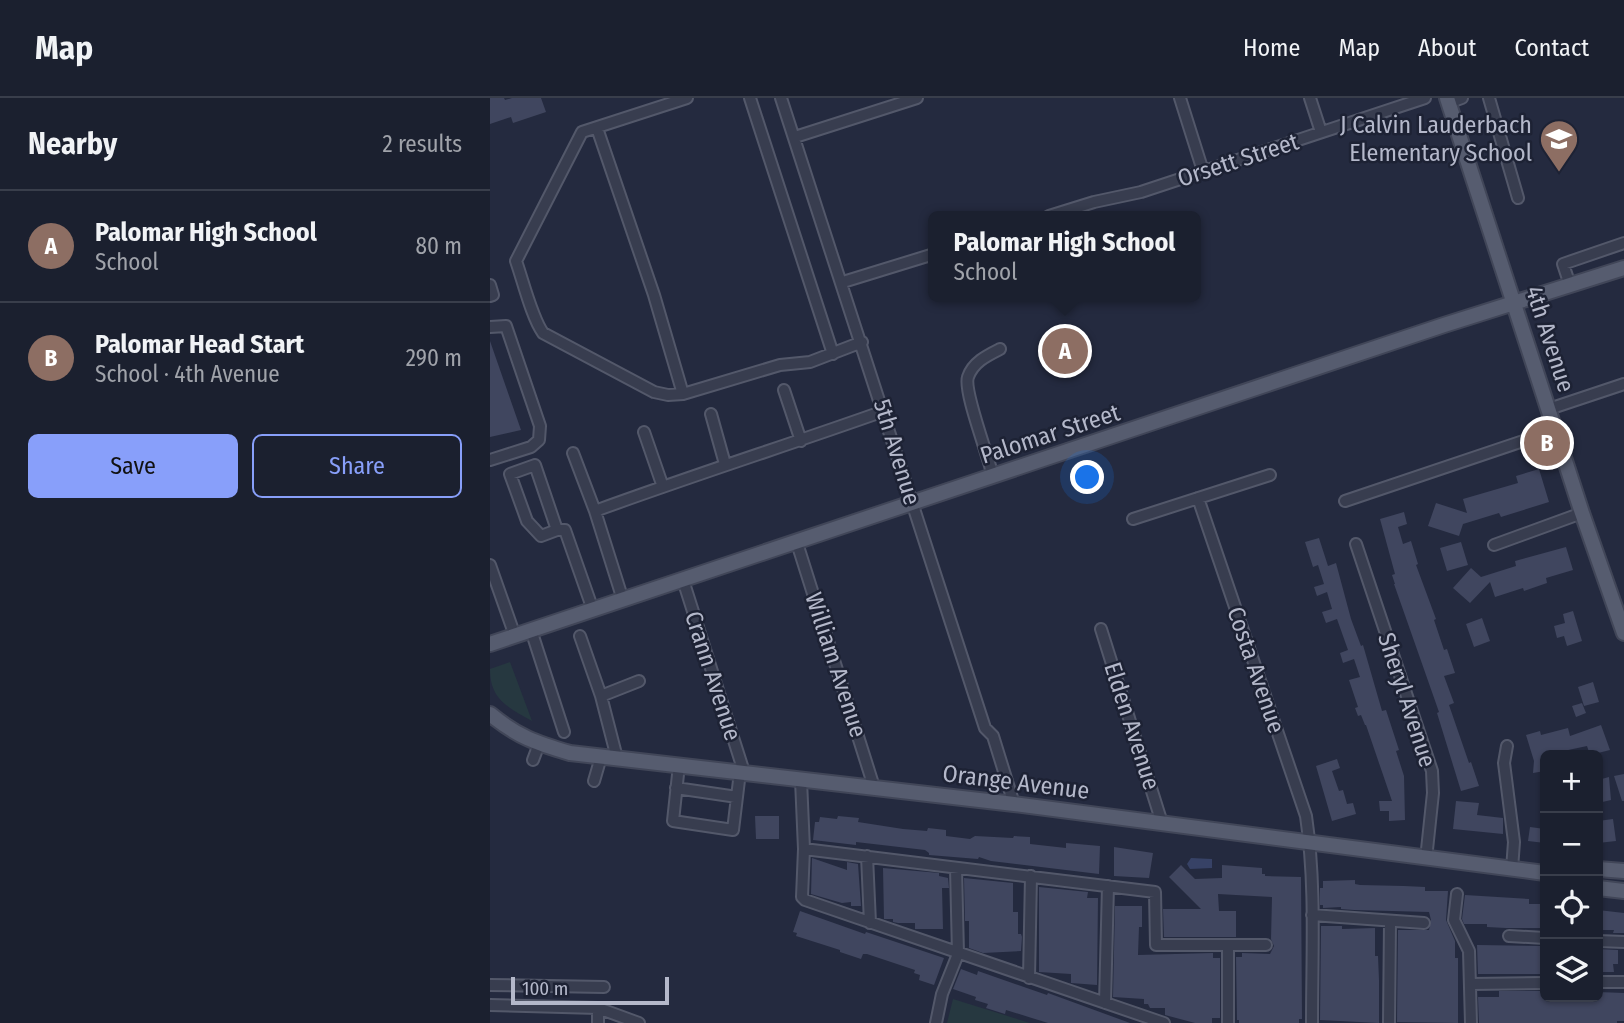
<!DOCTYPE html>
<meta charset="utf-8">
<style>
:root{--surface:#1b202f;--page:#242837;--text:#f1f3f6;--muted:#a0a3aa;--line:#393e4b;--accent:#889ffa}
body{margin:0;font-family:"Fira Sans Condensed",sans-serif;background:var(--page);color:var(--text)}
.controls{position:absolute;right:21px;bottom:21px;display:grid;overflow:hidden;border-radius:10px;box-shadow:0 2px 5px #0004}
.controls button{width:63px;height:63px;display:grid;place-items:center;padding:0;border:0;border-bottom:2px solid var(--line);background:var(--surface);color:var(--text);font:35px sans-serif}
.scale{position:absolute;left:21px;bottom:18px;width:158px;box-sizing:border-box;padding-left:7px;border:4px solid #b4b8ca;border-top:0;font-size:19px;line-height:24px;white-space:nowrap;color:#b4b8ca;-webkit-text-stroke:5px #1d2234;paint-order:stroke}
.you{position:absolute;left:598px;top:380px;width:24px;height:24px;margin:-18px;border:5px solid #fff;border-radius:50%;background:#1a73e8;box-shadow:0 0 0 10px #1a73e833}
.badge{display:grid;place-items:center;width:46px;height:46px;border-radius:50%;background:var(--accent);color:#fff;font-size:23px;font-weight:700}
.pin{position:absolute;translate:-50% -50%;border:4px solid #fff;box-shadow:0 2px 7px #0006}
.popup{position:absolute;left:438px;top:113px;width:273px;height:91px;box-sizing:border-box;display:grid;place-content:center;border-radius:10px;background:var(--surface);filter:drop-shadow(0 2px 5px #0005);font-size:23px;white-space:nowrap;color:var(--muted)}
.popup b{font-size:26px;color:var(--text)}
.popup::after{content:'';position:absolute;left:50%;top:100%;margin-left:-14px;border:14px solid transparent;border-top-color:var(--surface)}
.list{margin:0;padding:0;list-style:none}
h2{display:flex;justify-content:space-between;align-items:center;height:91px;margin:0;padding:0 28px;font-size:30px}
h2 small{font-size:23px;font-weight:400;color:var(--muted)}
.list li{display:grid;grid-template-columns:46px 1fr auto;gap:21px;align-items:center;box-sizing:border-box;height:112px;padding:0 28px;border-top:2px solid var(--line)}
.list b{display:block;font-size:26px;white-space:nowrap}
.list p{margin:0;font-size:23px;white-space:nowrap;color:var(--muted)}
.list em{font-size:23px;font-style:normal;color:var(--muted)}
.actions{display:flex;gap:14px;padding:21px 28px}
.actions a{flex:1;padding:16px 0;border:2px solid var(--accent);border-radius:10px;text-align:center;font-size:24px;color:var(--accent)}
.actions .main{background:var(--accent);color:#111}
.icon{flex:none;width:38px;height:38px;fill:none;stroke:currentColor;stroke-width:2;stroke-linecap:round;stroke-linejoin:round}
.map{position:relative;flex:none;width:1134px;height:925px;overflow:hidden}
header{display:flex;align-items:center;gap:42px;box-sizing:border-box;height:98px;padding:0 35px;background:var(--surface);border-bottom:2px solid var(--line)}
header strong{font-size:33px}
nav{display:flex;gap:38px;margin-inline-start:auto;font-size:24px}
main{display:flex}
aside{flex:1;background:var(--surface)}
.map>svg:first-child{display:block}
</style>
<header>
<strong>Map</strong>
<nav><a>Home</a><a>Map</a><a>About</a><a>Contact</a></nav>
</header>
<main>
<aside>
<h2>Nearby<small>2 results</small></h2>
<ul class="list">
<li><span class="badge" style="background:#8d6e63">A</span><div><b>Palomar High School</b><p>School</p></div><em>80 m</em></li>
<li><span class="badge" style="background:#8d6e63">B</span><div><b>Palomar Head Start</b><p>School · 4th Avenue</p></div><em>290 m</em></li>
</ul>
<div class="actions"><a class="main">Save</a><a>Share</a></div>
</aside>
<div class="map">
<svg width="1134" height="925" viewBox="0 0 1134 925">
<rect width="100%" height="100%" fill="#242a3f"/>
<path fill="#263840" d="M20,564L42,623C17,609 0,601 0,571Z
M463,901L540,925H457Z"/>
<path fill="#374266" d="M701,760L722,761V770L700,771L697,766Z"/>
<path fill="#40465f" d="M0,0H14L15,2L22,0H51L56,14L23,25L21,19L0,26Z
M0,243L31,332L0,339Z
M1049,371L1059,404L1011,419L1009,415L973,426L969,438L938,428L946,405L977,415L973,401L1028,385L1026,378Z
M914,414L917,426L908,429L913,446L921,443L928,466L926,467L946,521L944,522L954,552L957,551L965,575L954,578L964,605L959,607L979,665L981,664L989,688L971,693L947,615L949,614L904,486H905L902,477L905,476L890,421Z
M829,440L838,468L846,465L861,521L871,548L873,547L892,613L896,612L909,652L906,653L914,678L915,722L899,723V713H890L889,703H902L876,627H875L871,617L868,618L865,610L868,609L859,582L870,579L864,561L853,565L850,555L858,552L847,521L836,525L832,514L842,511L837,494L827,498L824,489L834,486L828,467L823,469L815,444Z
M971,444L978,467L957,473L950,450Z
M1076,449L1083,472L1056,480L1057,485L1034,493L1033,490L1005,499L1000,484L980,505L963,490L981,470L991,479L1026,468L1025,463Z
M1083,513L1092,543L1077,548L1074,538L1067,540L1064,528L1075,525L1073,516Z
M992,520L1000,543L984,549L976,526Z
M1103,584L1109,604L1094,608L1088,589Z
M1092,605L1096,615L1086,619L1082,608Z
M1111,627L1120,652L1100,657L1097,648L1055,657V673L1043,675L1044,663L1036,637L1050,633L1051,637L1078,630L1080,638Z
M847,661L850,670L842,673L849,693L853,692L857,706L863,705L866,716L842,723L826,668Z
M1134,676V703H1132L1124,678Z
M1119,679L1121,702L1108,705V682Z
M966,703L989,705L987,717L1013,720V736L963,731Z
M265,718H289V741H266Z
M348,718L369,720L368,724L413,731L437,733L438,730L456,732V738L480,741L485,738L523,740L524,738L540,739V746L576,750V745L610,748L609,776L501,763L489,759L488,761L439,757V755L435,752L366,744V747L323,742L325,724H329L330,719L347,721Z
M1123,721L1126,743L1108,745V723Z
M1040,729L1055,731V745L1038,743Z
M624,749L663,755L659,780L624,778Z
M322,760L357,772V764L368,766L371,808H361V804L352,805L321,796Z
M691,767L705,781L732,780V767L772,770V776H775V778L811,779L812,921H809V925H749V922H747L746,859H752V855L780,856L784,848L781,841L782,799L728,796L729,813H746V839H674L673,811H711L679,779Z
M393,770L449,775V778L458,780L459,790H452L453,831H425V825H408L403,824V821H394Z
M474,780L523,785V814H528V836H531L532,839L531,853L493,855L479,850V823H475Z
M865,782V786L870,787L914,788L935,789V793H958L956,822L965,843V860H968V925L907,924L908,832H939L941,822L939,814L864,812L851,811V809L833,810V807H830V790H833V783Z
M549,789L598,794L597,800H608L607,887L581,885V876L549,874Z
M975,797L1039,801V806H1055V830H1016L997,829V826H974L972,821Z
M625,808H652V829H649L648,857L723,855V860H730V920H722V925H705L675,917V910H660L658,906H654V901L623,899Z
M1108,812L1134,815V835H1123L1124,832H1108Z
M310,813L375,836L376,834L454,860L444,887L429,882L430,877L424,875L425,872L377,856H373L371,861L350,854V852L306,838L307,835L303,834Z
M831,828H852V831L885,830V858H888L889,882V925L830,922Z
M987,847L1054,848V876H988Z
M1108,851L1128,852V866H1123L1124,874H1108Z
M471,871L487,877L488,873L557,897L558,895L640,925H558L516,912L515,916L496,910L498,906L485,902L486,899L463,891Z
M1009,893H1054V899H1108V894L1134,895V923H1127V925H989L988,899H1009Z"/>
<g fill="none" stroke-linecap="round" stroke-linejoin="round">
<g stroke="#53586a" stroke-width="14">
<path id="minor" d="M197,0L92,34L26,163C33,183 42,220 53,235L164,294L178,297L193,296L290,267L320,264L372,244
M260,0L343,256
M291,0L495,630L503,638L524,706
M690,0L713,73
M820,0L831,34
M999,0L1028,100
M958,5L972,0
M107,30L164,197L193,296
M305,39L427,0
M559,118L604,104L651,94L935,0
M353,184L444,156
M0,187L3,197L0,198
M1080,187L1073,166L1134,145
M0,229L16,228L50,328L49,342L41,349L0,362
M294,292L311,343
M1059,311L1134,286
M221,316L235,366
M154,334L173,389
M83,355L105,413
M503,379C499,359 473,293 478,279C483,264 498,257 510,251
M708,400L816,718C826,786 822,856 822,925
M855,403L1066,332
M643,421L780,377
M67,432L45,367L20,376L37,423L51,438L67,432H75L103,512
M307,445L384,689
M866,446L942,673L943,695L936,761
M1004,447L1092,415
M0,467L25,538
M193,482L254,674
M133,502L105,413C201,378 298,347 394,313
M611,531L672,725
M41,532L74,634
M90,538L111,598L127,660
M111,598L149,583
M1017,648L1014,665L1024,744L1022,771
M43,662L49,646
M189,667L183,723L243,732L250,674
M311,682L314,751L312,799L315,802L674,925
M104,683L111,659
M186,690L247,699
M314,751L665,794L666,847H776
M377,758L380,825
M967,796L964,822L979,853L981,925
M822,817L934,825
M1019,838L1055,840
M1108,843L1134,844
M738,848V925
M539,880L541,778
M1108,884H1134
M981,886L1055,885
M0,887L114,889
M615,905L618,788
M0,907L108,910L149,925
M108,910V925
M446,925L452,896L468,856L466,770
M899,925L900,824"/>
</g>
<g stroke="#414658" stroke-width="18">
<path id="major" d="M957,0L1092,415L1134,535
M0,546L954,227L1134,170
M0,616C28,639 46,645 80,655L524,706L1055,775
M1108,771L1134,773
M1108,790L1134,793"/>
</g>
<use href="#minor" stroke="#383d4f" stroke-width="10"/>
<use href="#major" stroke="#565c6f" stroke-width="14"/>
</g>
<defs>
<g id="school-pin" transform="scale(2.0125)"><path d="M0 17L-7.5 6A9.5 9.5 0 1 1 7.5 6Z" fill="#8d6e63" stroke="#1d2234"/><path d="M0-5L7-2L0 1L-7-2ZM-4 1L0 2.5L4 1V4Q0 6-4 4Z" fill="#fff"/></g>
</defs>
<g fill-rule="evenodd">
<use href="#school-pin" x="1069" y="41"/>
</g>
<g text-anchor="middle" dominant-baseline="central" stroke-width="5" stroke-linejoin="round" paint-order="stroke">
<g font-size="24" fill="#b4b8ca" stroke="#1d2234" text-anchor="end">
<text x="1042" y="27">J Calvin Lauderbach<tspan x="1042" dy="28">Elementary School</tspan></text>
</g>
<g font-size="24" fill="#b4b8ca" stroke="#1d2234">
<text transform="translate(748 62) rotate(-18)">Orsett Street</text>
<text transform="translate(1060 241) rotate(72)">4th Avenue</text>
<text transform="translate(560 336) rotate(-18)">Palomar Street</text>
<text transform="translate(407 354) rotate(73)">5th Avenue</text>
<text transform="translate(346 567) rotate(72)">William Avenue</text>
<text transform="translate(766 572) rotate(71)">Costa Avenue</text>
<text transform="translate(223 578) rotate(72)">Crann Avenue</text>
<text transform="translate(917 602) rotate(72)">Sheryl Avenue</text>
<text transform="translate(642 628) rotate(72)">Elden Avenue</text>
<text transform="translate(526 684) rotate(7)">Orange Avenue</text>
</g>
</g>
</svg>
<div class="controls">
<button>+</button>
<button>−</button>
<button><svg class="icon" aria-label="locate" viewBox="0 0 24 24"><circle cx="12" cy="12" r="6"/><path d="M12 2v4M12 18v4M2 12h4M18 12h4"/></svg></button>
<button><svg class="icon" aria-label="layers" viewBox="0 0 24 24"><path d="M12 4l9 5-9 5-9-5zM3 14l9 5 9-5"/></svg></button>
</div>
<div class="scale">100 m</div>
<div class="you"></div>
<div class="pin badge" style="left:575px;top:253px;background:#8d6e63">A</div>
<div class="popup"><b>Palomar High School</b>School</div>
<div class="pin badge" style="left:1057px;top:345px;background:#8d6e63">B</div>
</div>
</main>
